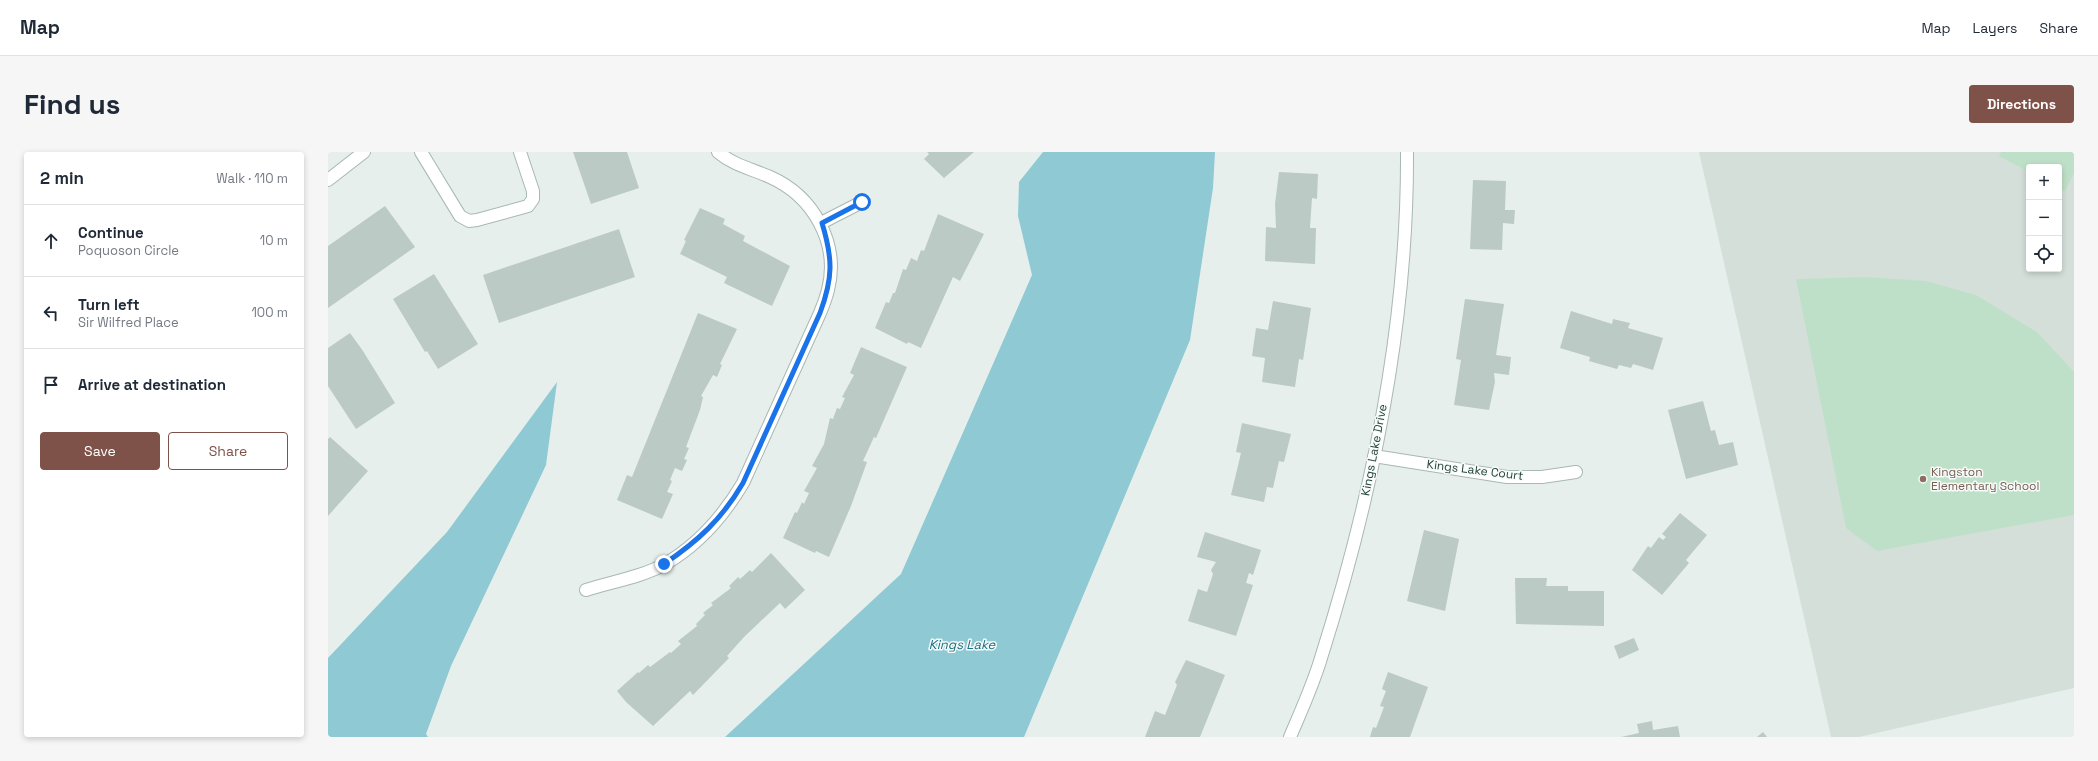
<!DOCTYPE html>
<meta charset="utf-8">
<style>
:root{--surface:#fff;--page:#f6f6f7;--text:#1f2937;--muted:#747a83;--line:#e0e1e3;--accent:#7f5249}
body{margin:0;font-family:"Space Grotesk",sans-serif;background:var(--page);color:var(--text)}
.controls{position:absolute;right:12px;top:12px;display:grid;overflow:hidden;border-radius:4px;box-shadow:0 2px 6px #0003}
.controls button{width:36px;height:36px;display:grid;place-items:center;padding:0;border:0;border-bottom:1px solid var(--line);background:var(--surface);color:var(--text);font:20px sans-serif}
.stop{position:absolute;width:12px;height:12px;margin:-9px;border:3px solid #1a73e8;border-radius:50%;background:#fff}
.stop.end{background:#1a73e8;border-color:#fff;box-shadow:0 1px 4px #0008}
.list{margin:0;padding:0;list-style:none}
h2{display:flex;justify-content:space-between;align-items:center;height:52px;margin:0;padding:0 16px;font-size:17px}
h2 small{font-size:13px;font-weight:400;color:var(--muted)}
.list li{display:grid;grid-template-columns:26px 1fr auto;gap:12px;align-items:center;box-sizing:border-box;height:72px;padding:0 16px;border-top:1px solid var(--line)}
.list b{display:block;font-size:15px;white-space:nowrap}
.list p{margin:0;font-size:13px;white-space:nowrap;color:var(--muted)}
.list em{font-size:13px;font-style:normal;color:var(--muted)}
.actions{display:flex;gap:8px;padding:12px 16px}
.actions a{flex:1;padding:9px 0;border:1px solid var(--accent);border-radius:4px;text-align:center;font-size:14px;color:var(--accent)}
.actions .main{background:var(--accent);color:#fff}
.icon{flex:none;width:22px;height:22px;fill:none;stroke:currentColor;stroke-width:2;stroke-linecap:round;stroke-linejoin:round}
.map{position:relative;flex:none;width:1746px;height:585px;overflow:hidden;border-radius:4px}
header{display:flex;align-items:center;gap:24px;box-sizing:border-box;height:56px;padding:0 20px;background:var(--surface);border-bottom:1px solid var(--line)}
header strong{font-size:19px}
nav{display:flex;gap:22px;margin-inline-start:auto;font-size:14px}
.intro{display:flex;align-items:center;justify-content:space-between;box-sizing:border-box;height:96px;padding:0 24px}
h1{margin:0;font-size:28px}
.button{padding:10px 18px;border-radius:4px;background:var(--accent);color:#fff;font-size:14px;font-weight:700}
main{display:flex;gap:24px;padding:0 24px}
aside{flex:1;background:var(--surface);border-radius:4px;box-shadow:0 2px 6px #0003}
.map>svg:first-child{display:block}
</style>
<header>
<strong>Map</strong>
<nav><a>Map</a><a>Layers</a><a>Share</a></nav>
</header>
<div class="intro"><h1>Find us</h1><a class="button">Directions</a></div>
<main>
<aside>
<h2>2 min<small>Walk · 110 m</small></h2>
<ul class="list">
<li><svg class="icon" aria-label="ahead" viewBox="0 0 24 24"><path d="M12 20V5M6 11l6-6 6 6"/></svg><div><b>Continue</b><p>Poquoson Circle</p></div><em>10 m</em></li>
<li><svg class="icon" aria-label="left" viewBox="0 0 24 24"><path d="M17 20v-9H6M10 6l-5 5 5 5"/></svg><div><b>Turn left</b><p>Sir Wilfred Place</p></div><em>100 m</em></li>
<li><svg class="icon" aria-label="arrive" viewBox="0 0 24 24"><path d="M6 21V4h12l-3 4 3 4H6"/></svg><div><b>Arrive at destination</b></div></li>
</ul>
<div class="actions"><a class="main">Save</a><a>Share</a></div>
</aside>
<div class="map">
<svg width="1746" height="585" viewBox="0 0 1746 585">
<rect width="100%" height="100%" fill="#e6efeb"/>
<path fill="#d4dfda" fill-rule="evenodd" d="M1371,0H1746V536L1531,585H1503ZM1701,15H1731V117H1701Z"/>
<path fill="#bfe0c8" d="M1673,0H1746V21L1737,39L1731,36V15H1701V20L1671,4Z
M1538,125L1598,129L1648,143L1709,180L1746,220V363L1549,399L1518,376L1468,127Z"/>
<path fill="#8ec9d4" d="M715,0H887L885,36L862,188L696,585H397L573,422L704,123L690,64L691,30Z
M229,230L218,313L123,514L98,582L100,585H0V506L119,380Z"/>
<path fill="#bbcac4" d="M245,0H299L311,36L263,52Z
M599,0H646L616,26L596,7L601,2Z
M951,20L990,22L989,47L984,46L982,76H988L987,112L937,109L938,75L948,76L947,52Z
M1145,28L1178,29L1177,58H1187L1186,72L1175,71L1174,98L1142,97Z
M57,54L87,95L0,156V94Z
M372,56L397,67L395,72L417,84L415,89L462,114L444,154L396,131L399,125L352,102L358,89L356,88Z
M610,62L656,82L632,129L625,125L593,196L580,190L579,192L547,176L558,150L561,151L565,141H567L575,117L578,118L583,106L589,109L593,98L596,99Z
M291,77L307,125L171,171L155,123Z
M106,122L150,192L110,217L99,199L97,200L65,147Z
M1137,147L1176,152L1168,203L1183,205L1181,223L1166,221L1167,230L1161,258L1126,253L1133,208L1128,207Z
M945,149L983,156L975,208L971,207L967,235L934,230L937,206L924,204L928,176L940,178Z
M1243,159L1284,172L1285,167L1302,171L1300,176L1335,186L1325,218L1305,212L1303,216L1291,213L1289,217L1261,209L1262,205L1232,196Z
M370,161L409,177L392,212L394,213L389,225L385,223L373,244L375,245L372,258L358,295L361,296L356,307L359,308L354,319L347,316L342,328L344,329L339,340L345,342L334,367L289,348L299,323L304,325Z
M22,181L35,199L67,251L28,277L0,234V196Z
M533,195L579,215L548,286L546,285L535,309L539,310L523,354L501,405L488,399L487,401L455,386L467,360L469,361L474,350L476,352L481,341L476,339L489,316L484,314L496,292L502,266L505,267L509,256L512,257L517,246L514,245L526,223L522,221Z
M1375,249L1383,279L1387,278L1391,293L1405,290L1410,313L1358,327L1340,258Z
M914,271L963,282L956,310L951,309L945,336L939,335L936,350L903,343L913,301L908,300Z
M2,285L40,319L0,364V287Z
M1352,361L1379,383L1358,408L1361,411L1334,443L1304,418L1320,394L1323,396L1331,385L1335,388L1338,385L1334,382Z
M1096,378L1131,387L1117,459L1079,449Z
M877,380L933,398L925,423L921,421L918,431L925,433L908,484L860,469L870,437L879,440L885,422L883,418L888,410L869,405Z
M443,401L477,438L457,457L452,451L416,485L399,504L401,506L365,543L362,539L325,574L298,550L289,539L310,520L311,521L320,513L322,515L342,500L343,501L353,492L350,489L369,474L368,472L377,463L375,461L385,453L383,451L403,436L401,434L410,425L412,427L422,418L424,420Z
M1187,426H1219L1218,434H1240V439H1276V474L1188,472Z
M1306,486L1311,498L1291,507L1286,494Z
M858,508L897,523L872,585H817L827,559L837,563L849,533L847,530Z
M1060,520L1100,535L1082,585H1042L1045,575L1048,576L1056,555L1052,554L1058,539L1054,537Z
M1324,569L1325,578L1350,574L1352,585H1293L1311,581L1309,572Z
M1435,580L1439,585H1429Z"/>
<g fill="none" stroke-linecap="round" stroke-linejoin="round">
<g stroke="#a8b8b2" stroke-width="14">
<path id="street" d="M93,0L132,64L141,69L149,68L200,54L205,47V39L192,0
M0,28L36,0
M493,71L534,50
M1046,304L1179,325H1214L1248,320
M258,438C283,430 314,425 337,412C370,393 396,363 415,331L492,161C495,154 498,146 500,138C512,91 485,44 442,25C422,16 407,14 390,0
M962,585C973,559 985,533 993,506C1044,345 1080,169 1079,0"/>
</g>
<use href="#street" stroke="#fff" stroke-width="12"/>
</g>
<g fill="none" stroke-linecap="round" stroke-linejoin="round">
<path stroke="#1a73e8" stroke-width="5" d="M336,412C370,389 394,367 415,331L492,161C505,126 505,107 494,71L534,50"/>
</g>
<circle fill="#8d6e63" stroke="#f7fbf9" stroke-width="1.5" cx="1595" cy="327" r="4"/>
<g text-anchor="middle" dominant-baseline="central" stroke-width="3" stroke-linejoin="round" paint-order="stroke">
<g font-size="12" fill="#24423a" stroke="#f7fbf9">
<text transform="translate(1046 298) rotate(-79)">Kings Lake Drive</text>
<text transform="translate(1147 318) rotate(7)">Kings Lake Court</text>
</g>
<g font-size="12" fill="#785e54" stroke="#f7fbf9" text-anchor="start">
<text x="1603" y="320">Kingston<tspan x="1603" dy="14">Elementary School</tspan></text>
</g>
<g font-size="13" font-style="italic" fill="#1c6f80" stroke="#f7fbf9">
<text x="634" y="492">Kings Lake</text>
</g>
</g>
</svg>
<div class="controls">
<button>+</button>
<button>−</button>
<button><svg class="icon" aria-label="locate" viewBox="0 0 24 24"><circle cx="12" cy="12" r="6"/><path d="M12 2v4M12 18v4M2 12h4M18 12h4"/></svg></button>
</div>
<div class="stop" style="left:534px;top:50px"></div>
<div class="stop end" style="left:336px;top:412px"></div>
</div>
</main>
